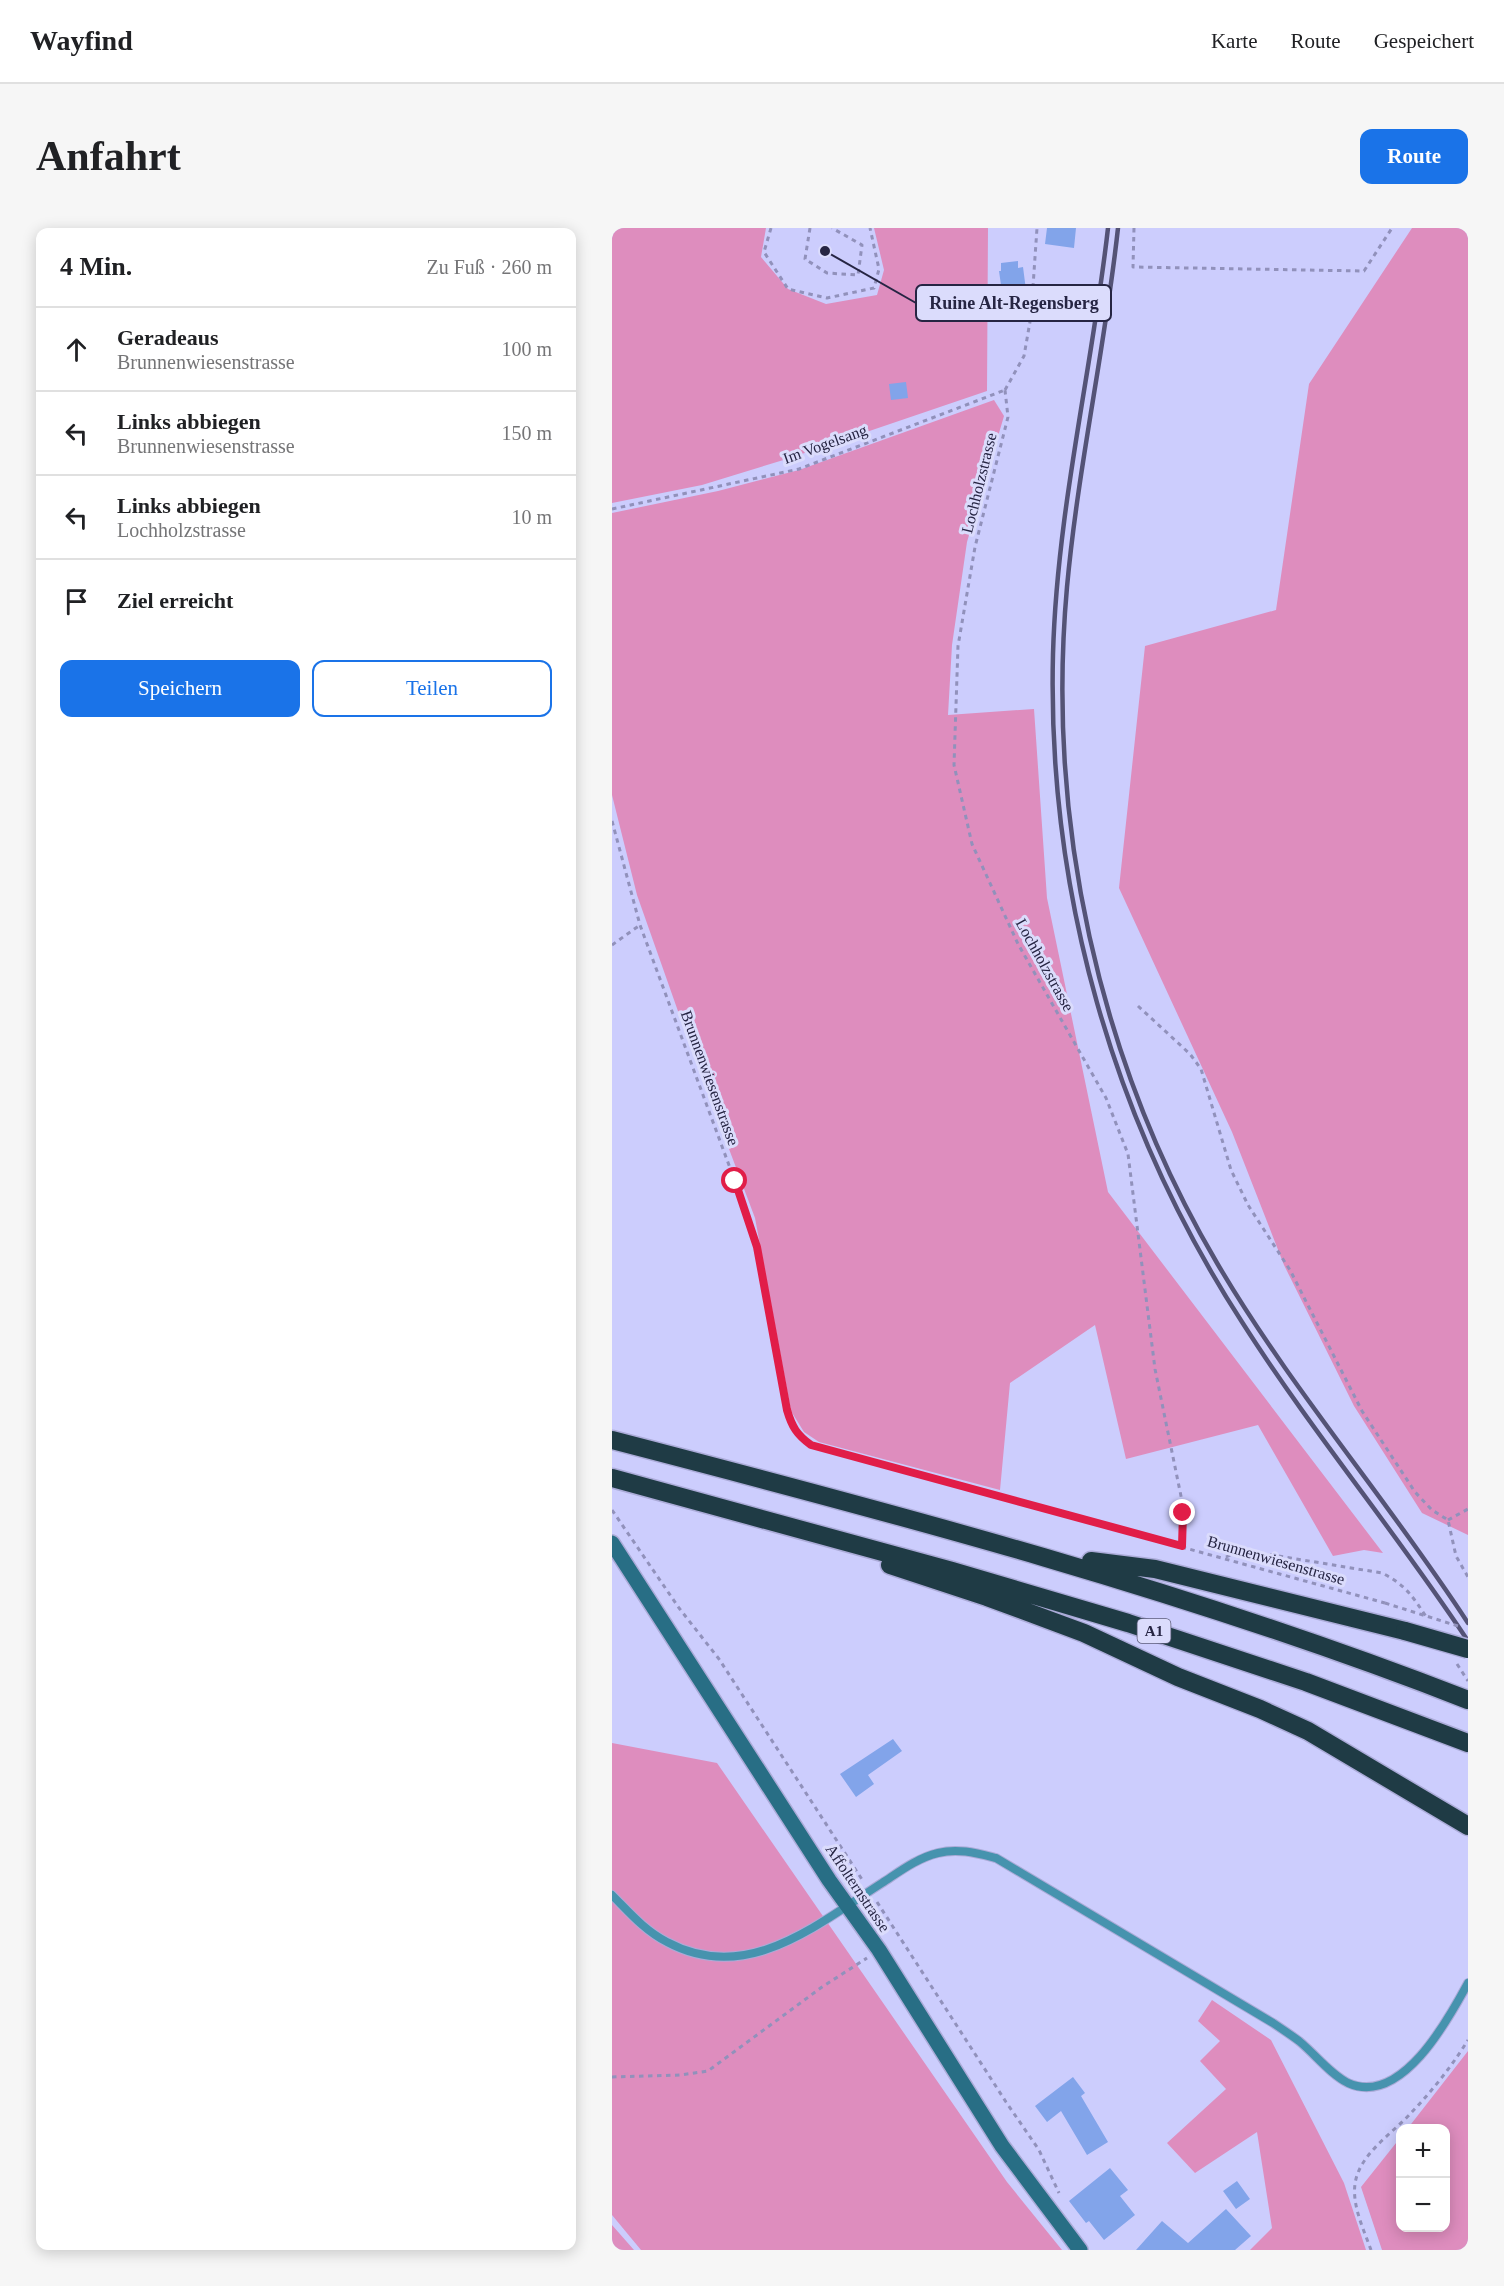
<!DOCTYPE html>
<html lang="de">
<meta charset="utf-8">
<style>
:root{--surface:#fff;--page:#f6f6f6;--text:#202124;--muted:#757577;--line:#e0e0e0;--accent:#1a73e8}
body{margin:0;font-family:"Times New Roman",serif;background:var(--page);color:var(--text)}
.controls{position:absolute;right:18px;bottom:18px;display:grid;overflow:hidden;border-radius:12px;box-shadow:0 3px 15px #0003}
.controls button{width:54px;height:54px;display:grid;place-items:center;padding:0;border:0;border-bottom:2px solid var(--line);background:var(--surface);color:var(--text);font:30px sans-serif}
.stop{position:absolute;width:18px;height:18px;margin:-14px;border:4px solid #e11d48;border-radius:50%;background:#fff}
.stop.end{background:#e11d48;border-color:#fff;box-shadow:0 2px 6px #0008}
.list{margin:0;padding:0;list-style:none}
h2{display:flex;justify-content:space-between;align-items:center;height:78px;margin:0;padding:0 24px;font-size:26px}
h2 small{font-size:20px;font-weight:400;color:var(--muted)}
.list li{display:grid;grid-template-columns:39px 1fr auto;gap:18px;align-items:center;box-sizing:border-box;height:84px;padding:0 24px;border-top:2px solid var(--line)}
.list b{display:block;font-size:22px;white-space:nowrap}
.list p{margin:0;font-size:20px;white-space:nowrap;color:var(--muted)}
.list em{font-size:20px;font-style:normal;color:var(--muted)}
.actions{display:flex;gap:12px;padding:18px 24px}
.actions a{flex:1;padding:14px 0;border:2px solid var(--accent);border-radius:12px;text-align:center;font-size:21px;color:var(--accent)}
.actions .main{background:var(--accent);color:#fff}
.icon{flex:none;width:33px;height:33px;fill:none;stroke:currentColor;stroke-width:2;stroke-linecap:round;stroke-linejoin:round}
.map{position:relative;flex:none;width:856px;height:2022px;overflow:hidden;border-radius:12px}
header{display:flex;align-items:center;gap:36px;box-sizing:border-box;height:84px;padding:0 30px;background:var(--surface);border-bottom:2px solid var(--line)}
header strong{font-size:28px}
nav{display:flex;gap:33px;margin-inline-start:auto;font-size:21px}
.intro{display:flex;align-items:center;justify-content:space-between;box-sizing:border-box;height:144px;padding:0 36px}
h1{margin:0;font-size:42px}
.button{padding:15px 27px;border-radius:12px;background:var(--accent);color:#fff;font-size:21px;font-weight:700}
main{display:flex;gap:36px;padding:0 36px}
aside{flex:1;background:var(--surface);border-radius:12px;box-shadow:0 3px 15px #0003}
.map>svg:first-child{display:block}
</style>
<header>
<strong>Wayfind</strong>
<nav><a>Karte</a><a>Route</a><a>Gespeichert</a></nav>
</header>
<div class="intro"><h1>Anfahrt</h1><a class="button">Route</a></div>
<main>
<aside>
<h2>4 Min.<small>Zu Fuß · 260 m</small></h2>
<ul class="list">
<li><svg class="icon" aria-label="ahead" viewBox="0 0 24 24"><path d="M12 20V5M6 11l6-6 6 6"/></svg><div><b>Geradeaus</b><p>Brunnenwiesenstrasse</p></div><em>100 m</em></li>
<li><svg class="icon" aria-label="left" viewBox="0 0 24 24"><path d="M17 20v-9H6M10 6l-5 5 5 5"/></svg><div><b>Links abbiegen</b><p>Brunnenwiesenstrasse</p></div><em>150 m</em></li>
<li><svg class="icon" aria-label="left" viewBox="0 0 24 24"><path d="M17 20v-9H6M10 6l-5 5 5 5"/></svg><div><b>Links abbiegen</b><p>Lochholzstrasse</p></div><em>10 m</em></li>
<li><svg class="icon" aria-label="arrive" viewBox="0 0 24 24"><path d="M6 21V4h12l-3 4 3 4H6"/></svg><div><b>Ziel erreicht</b></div></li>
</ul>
<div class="actions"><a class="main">Speichern</a><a>Teilen</a></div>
</aside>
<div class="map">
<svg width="856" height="2022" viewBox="0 0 856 2022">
<rect width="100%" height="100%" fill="#cccdfd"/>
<path fill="#de8dbe" d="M0,0H154L149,29L176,61L214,76L265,67L272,42L262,0H376L375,163L178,230L90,257L0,275Z
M800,0H856V1307L810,1285L742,1178L672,1037L620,904L507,660L533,418L664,382L697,156Z
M382,172L392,188L355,314L340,417L336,487L422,481L435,670L496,964L771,1325L752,1322L721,1328L646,1197L514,1231L483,1097L398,1155L388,1262L207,1214L192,1204L179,1183L143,990L79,820L25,667L0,567V285L106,263L187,242Z
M0,1515L105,1535L395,1954L450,2022H29L0,1987Z
M600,1772L659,1812L732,1955L754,2022H638L660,2000L645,1904L583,1945L555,1915L614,1861L588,1833L608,1813L586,1793Z
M856,1823V2022H770L749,1959L788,1910V2000H834V1900H796Z
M0,1997L22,2022H0Z"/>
<path fill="#82a4ea" d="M435,0H464L462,20L433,16Z
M406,33V40L411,39L414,62L409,63L410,76L392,78L387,43H389V35Z
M294,154L296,170L279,172L277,156Z
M281,1511L290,1523L256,1547L262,1556L244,1569L228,1546Z
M461,1849L473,1865L469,1868L496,1914L475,1927L449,1883L435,1894L423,1878Z
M498,1940L516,1962L508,1968L523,1987L492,2012L477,1993L474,1995L457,1973Z
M625,1953L638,1971L624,1981L611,1963Z
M614,1981L639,2008L623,2022H524L550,1993L576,2015Z"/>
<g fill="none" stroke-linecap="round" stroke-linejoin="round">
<g stroke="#ababd8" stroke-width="10">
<path id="lane" d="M0,1667C17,1684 33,1703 55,1714C135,1757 204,1697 270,1655C287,1644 305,1630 326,1625C346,1620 364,1625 384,1630L661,1795C670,1801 679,1807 687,1813C703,1826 718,1846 736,1855C789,1879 836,1792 856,1755"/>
</g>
<g stroke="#ababd8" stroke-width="18">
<path id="secondary" d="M0,1315L217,1652L267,1722L390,1918L468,2022"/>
</g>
<g stroke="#ababd8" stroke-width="21">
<path id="highway" d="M0,1212C289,1287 577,1363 856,1472
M0,1250L340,1343L516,1395L694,1454L856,1515
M479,1333L543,1341L793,1403
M278,1337L375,1369L472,1405L566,1449L648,1481L696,1503L856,1598"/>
</g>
<path stroke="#9191bb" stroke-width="3" stroke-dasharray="4.5 4.5" stroke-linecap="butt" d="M159,0L152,24L176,61L215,70L262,60L267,41L258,0
M198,0L193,31L215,45L246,47L250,17L220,0
M522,0L521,39L752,43L780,0
M393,162L396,189L363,319L346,418L342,537L360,616L406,716L494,870L516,926L543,1141L570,1273V1318
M393,162L412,128L419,88L425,0
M0,281L187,241L393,162
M0,593L28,697L141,1002L175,1182C180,1199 185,1207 199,1217L773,1375
M0,717L28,697
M526,778L578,826L589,841L619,942L636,977L678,1042L750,1183L803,1264L820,1282L836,1292L844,1328L856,1349
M0,1282L67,1380L107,1431L251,1653
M836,1292L856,1281
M614,1329L623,1325L636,1323L770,1345C794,1357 801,1369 815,1390
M845,1436L856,1453
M265,1674L394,1874L427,1922L447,1965
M0,1849L68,1847L96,1843L210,1759L255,1730
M759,2022C752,2002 740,1978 743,1956C747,1926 781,1905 799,1885C820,1863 840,1838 856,1812"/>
<use href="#lane" stroke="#4693ae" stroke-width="8"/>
<use href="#secondary" stroke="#286e85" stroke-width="15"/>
<use href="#highway" stroke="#1f3b45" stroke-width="18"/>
<path stroke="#545376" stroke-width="4.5" d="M496,0C480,142 445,282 441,426C435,663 501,895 630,1094C700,1204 784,1304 856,1413
M506,0C493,120 466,239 455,359C434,592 486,833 605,1035C679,1161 776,1272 856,1395"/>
<g stroke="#ababd8" stroke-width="21" stroke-linecap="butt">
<path id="highway-bridge" d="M793,1403L856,1421"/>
</g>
<path stroke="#9191bb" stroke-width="3" stroke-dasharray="4.5 4.5" stroke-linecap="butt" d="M773,1375L849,1399"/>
<use href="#highway-bridge" stroke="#1f3b45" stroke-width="18"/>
</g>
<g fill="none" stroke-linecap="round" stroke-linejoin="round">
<path stroke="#e11d48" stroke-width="8" d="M123,953L145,1019L175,1182C180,1199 185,1207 199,1217L570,1318L571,1285"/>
</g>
<g text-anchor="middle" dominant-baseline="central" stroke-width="6" stroke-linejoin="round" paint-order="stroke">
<rect fill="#dbdcfc" stroke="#5c5c7a" stroke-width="1.5" x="525.5" y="1391" width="33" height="24" rx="4.5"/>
<g font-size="15" font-weight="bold" fill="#262543">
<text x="542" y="1403">A1</text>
</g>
<g font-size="16" fill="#262543" stroke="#dbdcfc">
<text transform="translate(213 216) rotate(-20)">Im Vogelsang</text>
<text transform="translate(367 255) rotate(-76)">Lochholzstrasse</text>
<text transform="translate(433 737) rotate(61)">Lochholzstrasse</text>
<text transform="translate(98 850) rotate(70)">Brunnenwiesenstrasse</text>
<text transform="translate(664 1332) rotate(16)">Brunnenwiesenstrasse</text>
<text transform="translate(246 1660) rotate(56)">Affolternstrasse</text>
</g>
</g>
<path fill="none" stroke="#262543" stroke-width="2" d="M213 23L304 75"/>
<circle fill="#262543" stroke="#dbdcfc" stroke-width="2" cx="213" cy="23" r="6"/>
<rect fill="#dbdcfc" stroke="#262543" stroke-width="2" x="304" y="57" width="195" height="36" rx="6"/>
<g font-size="18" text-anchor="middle" font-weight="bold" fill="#262543">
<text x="402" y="81">Ruine Alt-Regensberg</text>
</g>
</svg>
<div class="controls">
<button>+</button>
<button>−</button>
</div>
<div class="stop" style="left:123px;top:953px"></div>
<div class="stop end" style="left:571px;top:1285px"></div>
</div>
</main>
